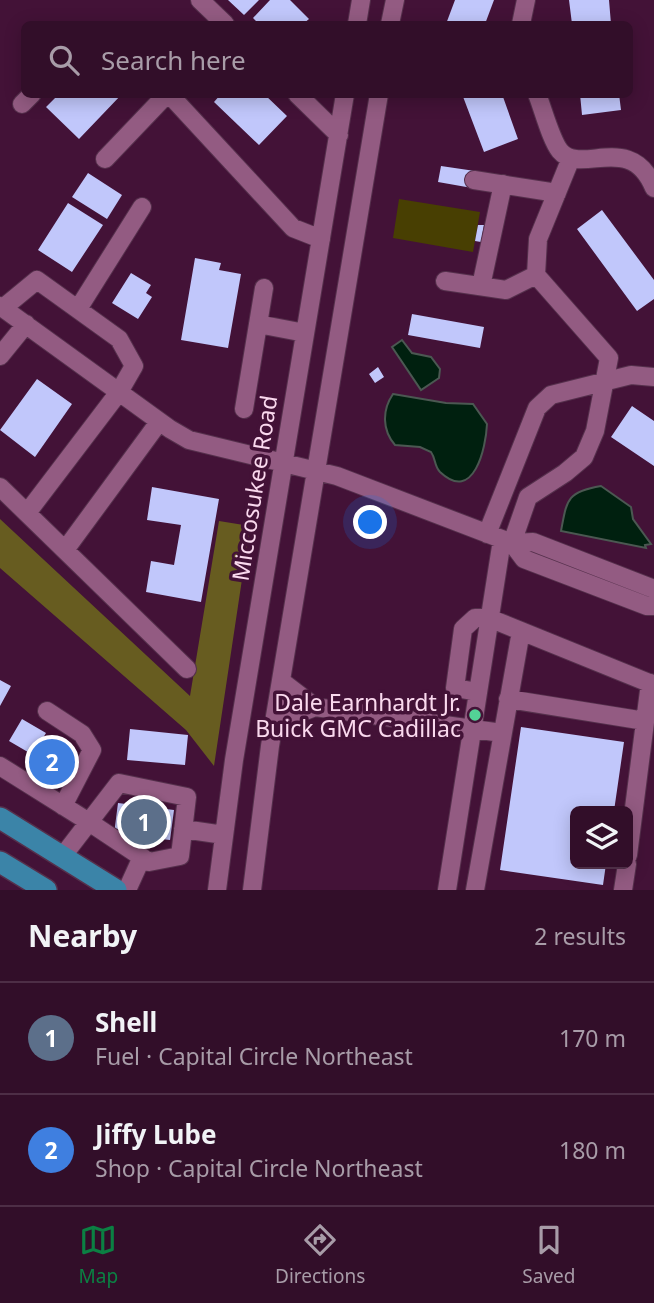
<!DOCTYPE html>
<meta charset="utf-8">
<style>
:root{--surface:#320e29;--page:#3d1c35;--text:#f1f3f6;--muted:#a89ca8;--line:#4d2e46;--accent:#0b8043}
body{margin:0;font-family:"Noto Sans",sans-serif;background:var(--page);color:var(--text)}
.controls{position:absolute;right:21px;bottom:21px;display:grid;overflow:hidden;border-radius:10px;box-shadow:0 4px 18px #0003}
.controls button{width:63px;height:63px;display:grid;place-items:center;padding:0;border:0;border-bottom:2px solid var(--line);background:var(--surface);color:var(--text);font:35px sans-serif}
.you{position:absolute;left:371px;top:523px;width:24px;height:24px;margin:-18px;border:5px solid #fff;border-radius:50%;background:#1a73e8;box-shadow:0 0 0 10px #1a73e833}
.badge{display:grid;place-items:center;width:46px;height:46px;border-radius:50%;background:var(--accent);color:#fff;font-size:23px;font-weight:700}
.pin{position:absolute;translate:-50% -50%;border:4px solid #fff;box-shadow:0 2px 7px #0006}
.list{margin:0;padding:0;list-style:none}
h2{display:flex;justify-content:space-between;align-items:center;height:91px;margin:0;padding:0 28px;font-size:30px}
h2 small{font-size:23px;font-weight:400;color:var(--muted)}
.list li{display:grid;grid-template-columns:46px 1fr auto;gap:21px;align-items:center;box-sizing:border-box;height:112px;padding:0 28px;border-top:2px solid var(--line)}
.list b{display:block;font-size:26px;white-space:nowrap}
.list p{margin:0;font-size:23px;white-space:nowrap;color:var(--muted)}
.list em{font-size:23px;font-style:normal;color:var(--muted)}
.icon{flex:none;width:38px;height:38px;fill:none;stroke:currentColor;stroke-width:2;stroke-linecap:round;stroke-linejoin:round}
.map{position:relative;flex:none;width:654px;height:890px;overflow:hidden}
.search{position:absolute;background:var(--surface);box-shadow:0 4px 18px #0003;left:21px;right:21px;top:21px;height:77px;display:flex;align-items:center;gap:18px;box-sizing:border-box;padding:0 24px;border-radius:10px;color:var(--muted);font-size:26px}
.sheet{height:315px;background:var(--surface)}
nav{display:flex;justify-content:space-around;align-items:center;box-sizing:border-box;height:98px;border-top:2px solid var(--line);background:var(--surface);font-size:19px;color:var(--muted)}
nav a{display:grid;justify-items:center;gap:4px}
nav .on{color:var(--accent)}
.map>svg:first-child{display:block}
</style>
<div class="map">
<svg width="654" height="890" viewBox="0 0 654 890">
<rect width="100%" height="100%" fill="#431237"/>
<path fill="#483f02" d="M399,199L480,212L473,252L393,238Z"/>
<path fill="#675c20" d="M0,519L190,696L219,521L250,526L214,766L186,730L0,568Z"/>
<path fill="#00200f" stroke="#4b5852" stroke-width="2" d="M402,340L412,353L431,357L440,369L439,378L421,390L392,347Z
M393,394L446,403L473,404L487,424C486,447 474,504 440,472C434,466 436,459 431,452L420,447L395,445C382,430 382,410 393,394Z
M601,486L631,507L633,519L651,544L645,545L646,548L561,531C567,500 566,492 601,486Z"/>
<path fill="#c1c7fb" d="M228,0H259L244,15Z
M270,0H290L309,19L303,24H254L257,22L253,18Z
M455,0H494L485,24H446Z
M569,0H609L611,24H572Z
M59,94H122L79,139L46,107Z
M221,94H264L287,116L259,145L214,102Z
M462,94H502L518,139L484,152Z
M580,94H619L621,110L582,115Z
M441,166L475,171L472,188L438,182Z
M88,173L122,195L107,219L72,197Z
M68,203L103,225L72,272L38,250Z
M602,210L654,280V299L637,311L577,229Z
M478,225H484L481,242L475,241Z
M195,258L221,263L219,270L241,274L228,348L181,340Z
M131,273L151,285L146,293L152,297L138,319L112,303Z
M412,314L484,327L480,348L408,335Z
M378,367L384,377L375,383L369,374Z
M37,379L72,404L35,457L0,430Z
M632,406L654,421V466L611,437Z
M152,487L219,499L201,602L146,592L151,561L174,565L181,525L147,520Z
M0,680L11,686L0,706Z
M22,719L46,733L33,755L9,741Z
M521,727L624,742L614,811H575V864H606L603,885L500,870Z
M130,729L188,735L185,765L127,760Z
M118,803L174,810L170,840L114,834Z"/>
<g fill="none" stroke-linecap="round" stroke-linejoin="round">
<g stroke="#55304c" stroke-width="20">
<path id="minor" d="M200,0L225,24
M357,24L361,0
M390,24L395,0
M521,24L526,0
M169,94L293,228L321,239
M297,94L339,135
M537,94C543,109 551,140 560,151C581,176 631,131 654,188
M22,104L32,94
M105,159L167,94
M474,180L557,193
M445,281L506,290L536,275
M481,286L503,184
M0,306L170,429L189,440L337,476L512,543L533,542L654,589
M3,308L37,280L119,339L134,366L119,392L27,513
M78,309L142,207
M258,324L305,333
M0,356L26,324
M244,409L264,288
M0,487L187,669
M487,534L537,408L551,395L631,375L654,377
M512,543L528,497L565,473L584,457L595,431L609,358L536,275L538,239L571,158
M512,543L524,559L647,606H654
M65,550L159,422
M281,681L315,707L502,733
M478,692L455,688L463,629L475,618H489L654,685
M508,699L645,721
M47,711L82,734L92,750L63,806
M274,723L315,707
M0,766L89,822L62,857
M119,783L187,797L180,856L149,862L89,822Z
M183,829L224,835
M628,855L650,683
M127,890L142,857
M217,890L234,760L345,94
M252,890L270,746L379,94
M447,890L502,540
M475,890L521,631
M623,890L627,864"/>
</g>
<g stroke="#55304c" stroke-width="24">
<path id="major" d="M0,818L116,890
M0,862L46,890"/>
</g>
<use href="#minor" stroke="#935b82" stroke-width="18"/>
<use href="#major" stroke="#3b84a8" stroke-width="21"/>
</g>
<circle fill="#53d396" stroke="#431237" stroke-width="2.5" cx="475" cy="715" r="7"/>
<g text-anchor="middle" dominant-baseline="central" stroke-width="7" stroke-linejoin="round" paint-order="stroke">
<g font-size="23" fill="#fad9ee" stroke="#431237">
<text transform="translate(254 488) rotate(-81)">Miccosukee Road</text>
</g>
<g font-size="23" fill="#fad9ee" stroke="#431237" text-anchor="end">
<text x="461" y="702">Dale Earnhardt Jr.<tspan x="461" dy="26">Buick GMC Cadillac</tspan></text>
</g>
</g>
</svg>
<div class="controls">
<button><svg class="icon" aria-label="layers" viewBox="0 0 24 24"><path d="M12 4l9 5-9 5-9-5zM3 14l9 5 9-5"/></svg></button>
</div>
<div class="you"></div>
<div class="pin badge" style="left:144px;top:822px;background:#5c6f8a">1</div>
<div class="pin badge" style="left:52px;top:762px;background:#3f7fe0">2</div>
<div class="search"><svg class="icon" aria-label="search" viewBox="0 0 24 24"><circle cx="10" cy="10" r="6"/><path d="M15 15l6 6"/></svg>Search here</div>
</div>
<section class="sheet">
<h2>Nearby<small>2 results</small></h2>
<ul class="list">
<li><span class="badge" style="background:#5c6f8a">1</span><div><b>Shell</b><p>Fuel · Capital Circle Northeast</p></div><em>170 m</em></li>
<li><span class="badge" style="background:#3f7fe0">2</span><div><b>Jiffy Lube</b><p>Shop · Capital Circle Northeast</p></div><em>180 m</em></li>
</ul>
</section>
<nav>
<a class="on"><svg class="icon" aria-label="map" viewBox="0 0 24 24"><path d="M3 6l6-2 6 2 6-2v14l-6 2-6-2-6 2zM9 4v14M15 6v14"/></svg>Map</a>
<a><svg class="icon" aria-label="directions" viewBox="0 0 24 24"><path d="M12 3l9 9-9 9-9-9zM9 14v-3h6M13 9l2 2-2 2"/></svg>Directions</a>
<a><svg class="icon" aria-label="saved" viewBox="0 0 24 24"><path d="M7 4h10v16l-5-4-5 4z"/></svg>Saved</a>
</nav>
